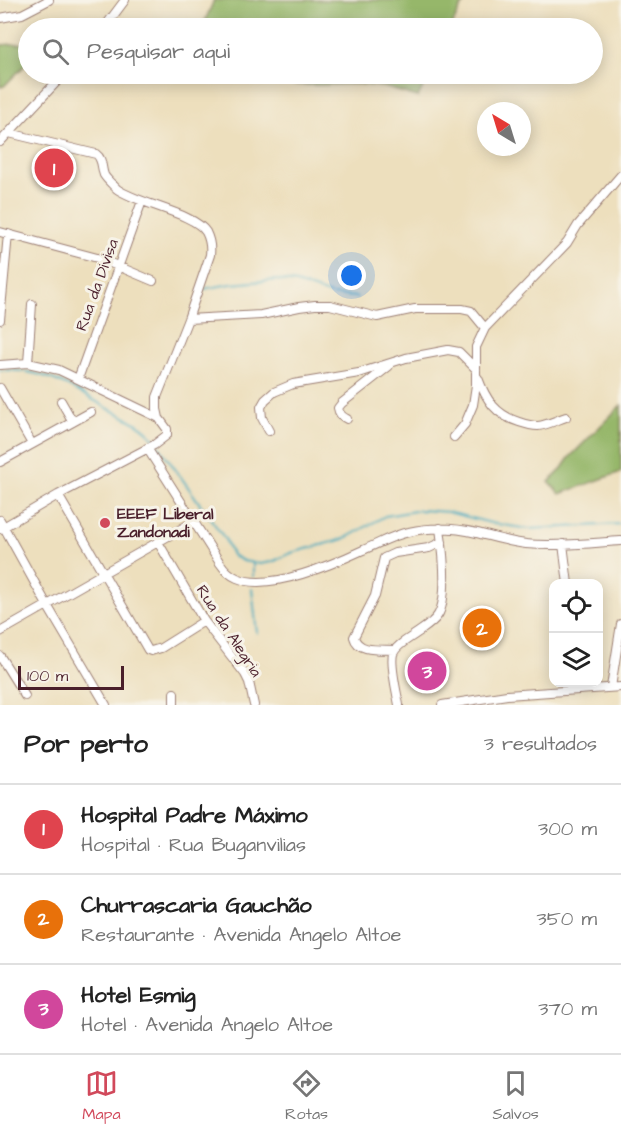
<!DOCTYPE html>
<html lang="pt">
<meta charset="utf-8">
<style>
:root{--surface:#fff;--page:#f2f2f2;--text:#222;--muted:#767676;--line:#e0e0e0;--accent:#d1495b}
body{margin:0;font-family:"Architects Daughter",sans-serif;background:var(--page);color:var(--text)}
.controls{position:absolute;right:18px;bottom:18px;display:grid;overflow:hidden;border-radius:12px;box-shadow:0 3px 15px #0003}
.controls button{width:54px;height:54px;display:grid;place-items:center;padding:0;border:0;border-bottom:2px solid var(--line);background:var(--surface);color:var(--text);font:30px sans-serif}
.compass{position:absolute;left:477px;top:102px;width:54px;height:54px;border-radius:50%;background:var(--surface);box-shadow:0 3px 15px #0003;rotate:322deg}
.scale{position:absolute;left:18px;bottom:15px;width:106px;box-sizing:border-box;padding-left:6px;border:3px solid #4a1f2b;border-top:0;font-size:16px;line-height:21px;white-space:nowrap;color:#4a1f2b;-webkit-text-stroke:4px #f7f3e8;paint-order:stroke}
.you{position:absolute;left:352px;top:276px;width:21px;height:21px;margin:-15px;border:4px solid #fff;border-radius:50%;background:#1a73e8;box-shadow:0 0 0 9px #1a73e833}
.badge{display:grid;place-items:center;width:39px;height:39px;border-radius:50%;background:var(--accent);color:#fff;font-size:20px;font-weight:700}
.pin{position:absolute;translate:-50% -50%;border:3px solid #fff;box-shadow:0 2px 6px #0006}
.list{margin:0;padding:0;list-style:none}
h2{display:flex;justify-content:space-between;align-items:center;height:78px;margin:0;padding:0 24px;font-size:26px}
h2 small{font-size:20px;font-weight:400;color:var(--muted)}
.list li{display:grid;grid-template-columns:39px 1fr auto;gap:18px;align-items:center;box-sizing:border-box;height:90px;padding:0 24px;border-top:2px solid var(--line)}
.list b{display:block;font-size:22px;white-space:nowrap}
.list p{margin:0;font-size:20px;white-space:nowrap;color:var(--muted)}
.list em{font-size:20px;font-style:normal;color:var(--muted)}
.icon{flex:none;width:33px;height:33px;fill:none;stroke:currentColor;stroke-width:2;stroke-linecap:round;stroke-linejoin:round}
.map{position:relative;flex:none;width:621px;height:705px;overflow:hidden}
.search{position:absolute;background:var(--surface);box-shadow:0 3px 15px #0003;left:18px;right:18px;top:18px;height:66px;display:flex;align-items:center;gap:15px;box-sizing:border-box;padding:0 21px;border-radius:33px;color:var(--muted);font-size:22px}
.sheet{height:348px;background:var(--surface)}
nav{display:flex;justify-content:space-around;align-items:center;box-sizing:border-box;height:84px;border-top:2px solid var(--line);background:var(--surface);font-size:16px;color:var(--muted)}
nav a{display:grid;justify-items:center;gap:3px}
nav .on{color:var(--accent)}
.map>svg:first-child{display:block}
</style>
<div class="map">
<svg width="621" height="705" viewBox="0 0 621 705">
<rect width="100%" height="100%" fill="#f7f3e8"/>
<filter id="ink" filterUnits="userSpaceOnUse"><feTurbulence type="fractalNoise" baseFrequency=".0167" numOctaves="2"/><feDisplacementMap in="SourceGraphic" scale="12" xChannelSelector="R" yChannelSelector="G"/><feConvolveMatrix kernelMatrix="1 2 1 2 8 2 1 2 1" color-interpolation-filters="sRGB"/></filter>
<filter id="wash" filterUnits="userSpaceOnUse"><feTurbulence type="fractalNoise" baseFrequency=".008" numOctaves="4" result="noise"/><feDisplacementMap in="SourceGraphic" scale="24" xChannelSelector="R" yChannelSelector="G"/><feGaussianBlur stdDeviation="1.35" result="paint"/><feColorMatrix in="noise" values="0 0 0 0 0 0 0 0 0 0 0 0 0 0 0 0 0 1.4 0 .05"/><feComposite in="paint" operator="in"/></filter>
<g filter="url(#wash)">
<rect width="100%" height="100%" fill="#eddfbd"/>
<path fill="#96b76a" stroke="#706b4a" stroke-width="1.5" d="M214,0H468L461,7L451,28H202Z
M28,43V62L4,86L0,87V45Z
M241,74H429L418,97L384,87L358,84L312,85L284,84Z
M621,405V472L560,494L549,482L560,471L569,458Z"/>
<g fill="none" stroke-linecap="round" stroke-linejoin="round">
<path stroke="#3ea9bd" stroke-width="2" d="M203,289L231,284L277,280L296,283L331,295L357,297
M0,370C12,370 25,371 37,374C63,381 86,396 109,409C125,417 144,425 155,440
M158,445L225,539L232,555L243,561L260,564L272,562L291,553L344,539L385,516L421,510L448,512L491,523L528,529L621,524
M253,576V563
M252,589L257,633"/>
</g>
</g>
<g filter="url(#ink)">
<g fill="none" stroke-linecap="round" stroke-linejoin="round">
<g stroke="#9c7f74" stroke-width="10">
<path id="minor" d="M0,18L22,14L49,0
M104,28L125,0
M0,142L64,74
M0,232L101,259L153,281
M188,319L261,315L299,307L315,305H330L377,317L415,309H462L471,311L485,328
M0,320L8,234
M28,363L32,304
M0,365L28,363L59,370L159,418
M478,378C486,400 496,415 519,422C525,424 532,426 538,426C547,425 557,420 566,417
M78,379L142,201
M0,388L32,444
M61,401L73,422
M347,419C342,417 339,414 338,408L342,403L389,366
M269,431L262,418L261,407L265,400L274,392L293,384L359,373L406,358L448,350L459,352L476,369
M454,437L465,424L473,405L476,385V347L485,328L567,243L578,225L621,175
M147,448L220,563C224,569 230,575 237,578C268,592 333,564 363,550C378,544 393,535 409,532C431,527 455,528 477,533C493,537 509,542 526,544C557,547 590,543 621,541
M0,462L91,412
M58,495L148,650L151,651L161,648L204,621
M0,520L47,605L106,705
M0,529L58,495L154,445L167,435V429L159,418L157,409V397L188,319L210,255C211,247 210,240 206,232C194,213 138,204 117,189C113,185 107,180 104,175C101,167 103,159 96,154L9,133
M158,542L204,621L245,674L249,682L254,705
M563,544L568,584
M0,632L193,522
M395,650C381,649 358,653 354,637L375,596L384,558L395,553L429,548L442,542
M0,656L25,696
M611,687L621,624
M174,705V693
M399,705C397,693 390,665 393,654C396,645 409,639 417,633C424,628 433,623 438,615C449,597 443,550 440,528
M442,705L507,695L621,687"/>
</g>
<use href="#minor" stroke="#fff" stroke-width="8"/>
</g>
</g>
<circle fill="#d1495b" stroke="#f7f3e8" stroke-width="2" cx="105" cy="523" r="6"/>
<g text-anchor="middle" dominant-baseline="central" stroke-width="6" stroke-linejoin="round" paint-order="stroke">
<g font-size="16" fill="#4a1f2b" stroke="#f7f3e8">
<text transform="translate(97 285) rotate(-70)">Rua da Divisa</text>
<text transform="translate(229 631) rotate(57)">Rua da Alegria</text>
</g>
<g font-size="16" font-weight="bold" fill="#4a1f2b" stroke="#f7f3e8" text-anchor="start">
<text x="117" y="514">EEEF Liberal<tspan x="117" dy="18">Zandonadi</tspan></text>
</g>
</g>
</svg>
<div class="controls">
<button><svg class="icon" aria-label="locate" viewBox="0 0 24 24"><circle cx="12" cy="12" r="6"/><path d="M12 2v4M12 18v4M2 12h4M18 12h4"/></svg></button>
<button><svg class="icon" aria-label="layers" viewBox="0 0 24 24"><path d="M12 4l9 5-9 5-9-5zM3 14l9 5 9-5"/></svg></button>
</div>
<svg class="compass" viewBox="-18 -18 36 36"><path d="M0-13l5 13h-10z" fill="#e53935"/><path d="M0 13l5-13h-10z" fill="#767676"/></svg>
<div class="scale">100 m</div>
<div class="you"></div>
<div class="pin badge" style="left:54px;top:168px;background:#e0444e">1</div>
<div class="pin badge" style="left:482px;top:628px;background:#e8710a">2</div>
<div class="pin badge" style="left:427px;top:671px;background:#d1479c">3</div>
<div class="search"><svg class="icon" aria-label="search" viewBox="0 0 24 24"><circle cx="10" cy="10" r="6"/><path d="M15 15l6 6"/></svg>Pesquisar aqui</div>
</div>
<section class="sheet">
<h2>Por perto<small>3 resultados</small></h2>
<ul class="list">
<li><span class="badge" style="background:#e0444e">1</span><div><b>Hospital Padre Máximo</b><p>Hospital · Rua Buganvilias</p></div><em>300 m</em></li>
<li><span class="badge" style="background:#e8710a">2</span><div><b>Churrascaria Gauchão</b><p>Restaurante · Avenida Angelo Altoe</p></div><em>350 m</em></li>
<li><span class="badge" style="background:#d1479c">3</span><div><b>Hotel Esmig</b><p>Hotel · Avenida Angelo Altoe</p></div><em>370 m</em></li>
</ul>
</section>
<nav>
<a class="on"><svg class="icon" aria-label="map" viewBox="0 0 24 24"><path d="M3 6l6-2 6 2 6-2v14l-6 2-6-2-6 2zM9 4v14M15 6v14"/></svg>Mapa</a>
<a><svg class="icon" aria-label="directions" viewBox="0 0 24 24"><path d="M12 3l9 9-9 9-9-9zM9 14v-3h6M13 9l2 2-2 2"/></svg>Rotas</a>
<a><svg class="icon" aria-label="saved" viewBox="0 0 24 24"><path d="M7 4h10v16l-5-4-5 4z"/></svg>Salvos</a>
</nav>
